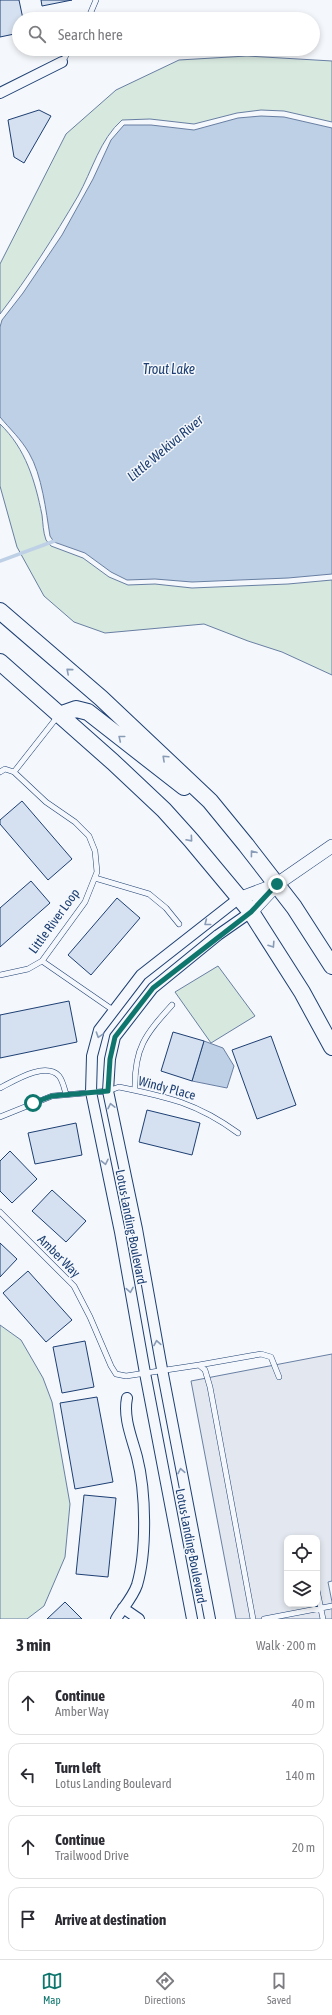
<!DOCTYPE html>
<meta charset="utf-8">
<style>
:root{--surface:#fff;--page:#f2f2f3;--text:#2b2b33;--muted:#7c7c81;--line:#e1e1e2;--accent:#0f766e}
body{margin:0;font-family:"Asap Condensed",sans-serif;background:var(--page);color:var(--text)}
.controls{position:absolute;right:12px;bottom:12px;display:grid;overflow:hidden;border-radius:8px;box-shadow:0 2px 6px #0003}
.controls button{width:36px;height:36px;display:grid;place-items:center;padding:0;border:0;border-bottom:1px solid var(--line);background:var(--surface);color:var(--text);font:20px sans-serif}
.stop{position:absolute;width:12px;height:12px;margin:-9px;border:3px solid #0f766e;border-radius:50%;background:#fff}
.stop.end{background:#0f766e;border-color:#fff;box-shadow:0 1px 4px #0008}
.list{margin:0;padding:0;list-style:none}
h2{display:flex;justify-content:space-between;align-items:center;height:52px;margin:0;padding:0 16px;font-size:17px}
h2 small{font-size:13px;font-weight:400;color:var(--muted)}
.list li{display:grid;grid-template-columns:26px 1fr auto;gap:12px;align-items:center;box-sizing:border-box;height:64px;margin:0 8px 8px;padding:0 8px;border:1px solid var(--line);border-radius:12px}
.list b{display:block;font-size:15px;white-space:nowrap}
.list p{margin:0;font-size:13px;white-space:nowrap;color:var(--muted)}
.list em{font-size:13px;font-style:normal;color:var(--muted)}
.icon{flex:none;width:22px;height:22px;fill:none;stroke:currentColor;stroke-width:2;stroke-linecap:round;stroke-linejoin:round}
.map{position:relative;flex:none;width:332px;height:1619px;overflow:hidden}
.search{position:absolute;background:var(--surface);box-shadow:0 2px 6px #0003;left:12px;right:12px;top:12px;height:44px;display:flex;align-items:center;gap:10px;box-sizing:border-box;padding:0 14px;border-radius:22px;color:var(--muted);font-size:15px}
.sheet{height:340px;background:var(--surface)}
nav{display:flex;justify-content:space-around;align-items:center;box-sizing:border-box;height:56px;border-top:1px solid var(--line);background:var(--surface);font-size:11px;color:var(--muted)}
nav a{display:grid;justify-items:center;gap:2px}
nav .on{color:var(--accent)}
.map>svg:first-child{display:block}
</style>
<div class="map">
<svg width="332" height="1619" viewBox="0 0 332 1619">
<rect width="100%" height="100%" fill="#f4f7fb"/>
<path fill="#d7e8df" stroke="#687fa3" d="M247,56L332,61V122L284,111L261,110L237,113L194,124L150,119L122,120C100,139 92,171 78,196C54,237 29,276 0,314V264L66,134L116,90L179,60Z
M0,424C26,449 35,481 42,515C43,523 43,532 46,540L51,546L83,558L109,577L128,585L155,584L192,588L288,584L332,580V675L282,652L248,641L204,624L105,633L74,622L44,596L17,547L0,486Z
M218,966L255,1016L211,1043L175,992Z
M0,1325L21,1340L43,1378L52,1402L70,1504L65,1557L44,1606L27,1619H0Z"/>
<path fill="#e3e8f0" stroke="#687fa3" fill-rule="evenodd" d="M332,1354V1581L328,1582L332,1602V1619H236L191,1381ZM287,1538H317V1604H287Z"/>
<path fill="#bed0e5" stroke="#687fa3" d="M261,116L284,117L332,128V574L288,578L192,582L155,579L127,580L111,572L85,553L54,542L50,536C46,511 42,475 29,453C21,439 10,429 0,417V327L2,320L23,293L62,235L93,179L111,140L124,125H151L194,130L238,118Z
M204,1041L223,1048L234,1066L227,1088L192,1081Z"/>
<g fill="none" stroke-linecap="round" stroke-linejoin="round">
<path stroke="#bed0e5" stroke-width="3.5" d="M0,561L57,540"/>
</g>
<path fill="#d5e0f0" stroke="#1d3f73" d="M0,0H19L23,19H19V33L0,37Z
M41,0H72L42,6Z
M39,110L51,116L24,163L14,157L8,120Z
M22,801L72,859L48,880L0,824V820Z
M31,881L50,903L0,947V908Z
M117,898L140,918L91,975L68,955Z
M69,1001L77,1042L0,1058V1015Z
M173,1032L204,1041L192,1081L161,1071Z
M271,1036L296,1105L257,1119L232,1050Z
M147,1110L200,1123L192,1155L139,1142Z
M76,1123L82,1155L35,1164L28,1133Z
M10,1151L37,1179L12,1203L0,1191V1161Z
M52,1190L86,1221L66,1242L32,1211Z
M0,1243L17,1259L0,1277Z
M28,1271L72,1320L46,1342L3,1293Z
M85,1341L94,1387L62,1393L53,1347Z
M97,1397L113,1482L75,1489L60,1403Z
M84,1495L116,1498L108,1577L76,1574Z
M65,1602L82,1619H47Z"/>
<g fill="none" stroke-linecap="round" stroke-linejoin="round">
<g stroke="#1d3f73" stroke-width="6">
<path id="service" d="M88,19L96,0
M62,62L70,49
M0,772L5,769L14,772L46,802L75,822L89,836L95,851L97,872L85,902L42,961L28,969L0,975
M14,772L58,716
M95,878L149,894L166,908L179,924
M42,961L113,1010
M0,1088C14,1081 45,1061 59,1076C63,1081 64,1088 66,1094
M135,1090C134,1048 145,1035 172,1005
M0,1117L52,1096L108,1091L119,1087C168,1097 197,1103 238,1133
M0,1212L74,1286L90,1317L111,1366L116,1374L126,1376L199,1365L205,1370L210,1387L253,1619
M199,1365L261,1354L271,1357L279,1377
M317,1590L323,1619
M264,1619L332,1606"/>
</g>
<g stroke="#1d3f73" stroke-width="12">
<path id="minor" d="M0,93L62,62
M123,1608L139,1619
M116,1619C122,1609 133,1597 137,1585C147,1551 146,1492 137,1457C132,1438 123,1418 127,1398
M192,1619L145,1373L120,1232L91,1092L92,1056L99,1030L141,975L238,899
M210,1619L162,1369L137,1229L108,1091L110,1059L115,1037L153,988L218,935L251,912"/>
</g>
<g stroke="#1d3f73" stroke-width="14">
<path id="tertiary" d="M238,899L273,886
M251,912L277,884L332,846"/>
</g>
<g stroke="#1d3f73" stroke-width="18">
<path id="primary" d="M0,611L101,698L210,801L246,845L294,907L332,966
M0,662L113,762L164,810L191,840L251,912L302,992L332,1047
M59,715L76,709L88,712L184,787"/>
</g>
<use href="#service" stroke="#f4f7fb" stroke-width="5"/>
<use href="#minor" stroke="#f4f7fb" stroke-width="10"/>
<use href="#tertiary" stroke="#f4f7fb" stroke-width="13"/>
<use href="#primary" stroke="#f4f7fb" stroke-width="16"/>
</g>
<defs><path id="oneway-chevron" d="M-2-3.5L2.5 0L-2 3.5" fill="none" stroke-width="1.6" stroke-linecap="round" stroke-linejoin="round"/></defs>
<g stroke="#889bb7">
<use href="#oneway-chevron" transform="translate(69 671) rotate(-139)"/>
<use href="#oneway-chevron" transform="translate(121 738) rotate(-141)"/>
<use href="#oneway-chevron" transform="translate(165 758) rotate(-137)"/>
<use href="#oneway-chevron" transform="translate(190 839) rotate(49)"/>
<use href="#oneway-chevron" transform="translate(253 853) rotate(-127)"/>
<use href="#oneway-chevron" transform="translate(207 923) rotate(142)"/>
<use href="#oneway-chevron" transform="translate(272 945) rotate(57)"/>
<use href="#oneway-chevron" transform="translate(99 1035) rotate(108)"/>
<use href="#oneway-chevron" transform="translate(111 1106) rotate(-102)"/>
<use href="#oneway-chevron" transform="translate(105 1162) rotate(78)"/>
<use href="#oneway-chevron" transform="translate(130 1290) rotate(80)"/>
<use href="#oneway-chevron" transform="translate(157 1343) rotate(-100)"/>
<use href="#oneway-chevron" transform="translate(181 1471) rotate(-101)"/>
</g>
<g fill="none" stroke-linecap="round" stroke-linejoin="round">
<path stroke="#0f766e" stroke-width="5" d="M33,1103L52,1096L108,1091L110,1059L115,1037L153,988L251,912L277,884"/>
</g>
<g text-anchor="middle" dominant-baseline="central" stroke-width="3" stroke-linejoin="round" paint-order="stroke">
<g font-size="13" fill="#1d3f73" stroke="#f4f7fb">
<text transform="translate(54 921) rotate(-54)">Little River Loop</text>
<text transform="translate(167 1088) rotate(15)">Windy Place</text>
<text transform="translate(131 1227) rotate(79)">Lotus Landing Boulevard</text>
<text transform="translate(59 1256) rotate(45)">Amber Way</text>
<text transform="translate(191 1546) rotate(79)">Lotus Landing Boulevard</text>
</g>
<g font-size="14" font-style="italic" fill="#1d3f73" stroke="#f4f7fb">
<text x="169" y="369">Trout Lake</text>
<text transform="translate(165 448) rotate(-40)">Little Wekiva River</text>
</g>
</g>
</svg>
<div class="controls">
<button><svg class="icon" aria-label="locate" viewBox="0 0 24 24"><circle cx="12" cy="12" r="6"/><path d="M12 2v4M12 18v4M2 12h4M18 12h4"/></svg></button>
<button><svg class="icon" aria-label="layers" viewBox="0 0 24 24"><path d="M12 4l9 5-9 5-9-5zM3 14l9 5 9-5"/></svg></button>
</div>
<div class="stop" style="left:33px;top:1103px"></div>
<div class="stop end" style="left:277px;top:884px"></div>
<div class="search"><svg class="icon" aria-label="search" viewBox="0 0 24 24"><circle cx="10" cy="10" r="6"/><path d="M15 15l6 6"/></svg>Search here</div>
</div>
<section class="sheet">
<h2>3 min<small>Walk · 200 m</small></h2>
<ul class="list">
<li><svg class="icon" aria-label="ahead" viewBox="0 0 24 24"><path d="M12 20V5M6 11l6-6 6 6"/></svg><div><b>Continue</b><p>Amber Way</p></div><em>40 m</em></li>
<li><svg class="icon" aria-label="left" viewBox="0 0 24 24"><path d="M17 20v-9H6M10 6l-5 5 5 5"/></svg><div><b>Turn left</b><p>Lotus Landing Boulevard</p></div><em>140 m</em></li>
<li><svg class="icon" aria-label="ahead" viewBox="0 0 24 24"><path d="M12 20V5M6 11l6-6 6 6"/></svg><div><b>Continue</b><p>Trailwood Drive</p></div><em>20 m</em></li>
<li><svg class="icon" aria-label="arrive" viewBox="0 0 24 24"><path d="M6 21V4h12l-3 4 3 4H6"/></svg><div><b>Arrive at destination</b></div></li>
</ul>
</section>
<nav>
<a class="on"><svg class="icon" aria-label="map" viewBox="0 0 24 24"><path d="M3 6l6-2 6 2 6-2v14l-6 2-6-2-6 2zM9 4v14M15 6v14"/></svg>Map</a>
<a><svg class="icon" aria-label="directions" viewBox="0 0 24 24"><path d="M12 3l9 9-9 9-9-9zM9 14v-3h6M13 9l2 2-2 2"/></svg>Directions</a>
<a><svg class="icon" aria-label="saved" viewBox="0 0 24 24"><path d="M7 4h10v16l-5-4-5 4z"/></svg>Saved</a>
</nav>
